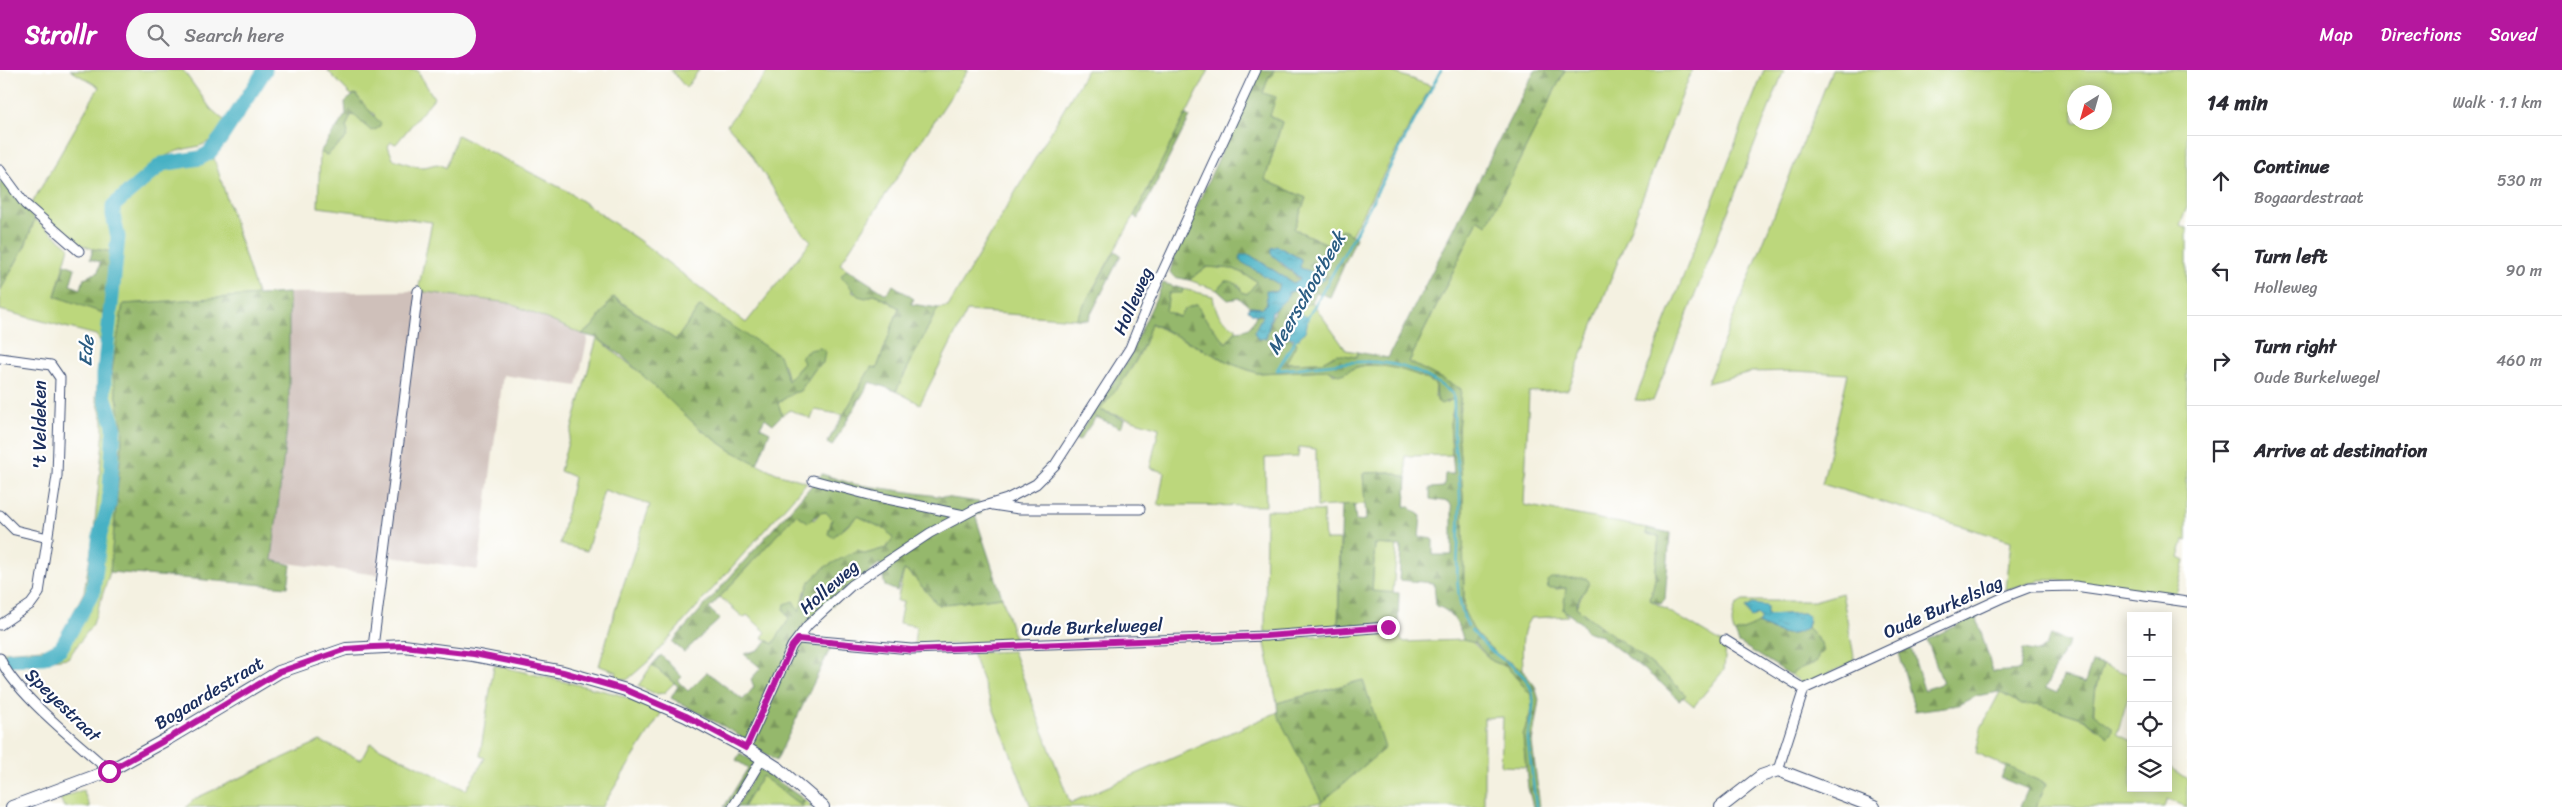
<!DOCTYPE html>
<meta charset="utf-8">
<style>
:root{--surface:#fff;--page:#f7f7f7;--text:#2b2b33;--muted:#7c7c81;--line:#e1e1e2;--accent:#b5179e}
body{margin:0;font-family:Sriracha,sans-serif;background:var(--page);color:var(--text)}
.controls{position:absolute;right:15px;bottom:15px;display:grid;overflow:hidden;border-radius:0px;box-shadow:0 2px 12px #0003}
.controls button{width:45px;height:45px;display:grid;place-items:center;padding:0;border:0;border-bottom:1px solid var(--line);background:var(--surface);color:var(--text);font:25px sans-serif}
.compass{position:absolute;left:2067px;top:15px;width:45px;height:45px;border-radius:50%;background:var(--surface);box-shadow:0 2px 12px #0003;rotate:217deg}
.stop{position:absolute;width:15px;height:15px;margin:-11px;border:4px solid #b5179e;border-radius:50%;background:#fff}
.stop.end{background:#b5179e;border-color:#fff;box-shadow:0 1px 5px #0008}
.list{margin:0;padding:0;list-style:none}
h2{display:flex;justify-content:space-between;align-items:center;height:65px;margin:0;padding:0 20px;font-size:21px}
h2 small{font-size:16px;font-weight:400;color:var(--muted)}
.list li{display:grid;grid-template-columns:32px 1fr auto;gap:15px;align-items:center;box-sizing:border-box;height:90px;padding:0 20px;border-top:1px solid var(--line)}
.list b{display:block;font-size:19px;white-space:nowrap}
.list p{margin:0;font-size:16px;white-space:nowrap;color:var(--muted)}
.list em{font-size:16px;font-style:normal;color:var(--muted)}
.icon{flex:none;width:28px;height:28px;fill:none;stroke:currentColor;stroke-width:2;stroke-linecap:round;stroke-linejoin:round}
.map{position:relative;flex:none;width:2187px;height:737px;overflow:hidden}
header{display:flex;align-items:center;gap:30px;box-sizing:border-box;height:70px;padding:0 25px;background:var(--accent);color:#fff}
header strong{font-size:24px}
nav{display:flex;gap:28px;margin-inline-start:auto;font-size:18px}
.search{width:350px;height:45px;background:var(--page);display:flex;align-items:center;gap:12px;box-sizing:border-box;padding:0 18px;border-radius:28px;color:var(--muted);font-size:19px}
main{display:flex}
aside{flex:1;background:var(--surface)}
.map>svg:first-child{display:block}
</style>
<header>
<strong>Strollr</strong>
<div class="search"><svg class="icon" aria-label="search" viewBox="0 0 24 24"><circle cx="10" cy="10" r="6"/><path d="M15 15l6 6"/></svg>Search here</div>
<nav><a>Map</a><a>Directions</a><a>Saved</a></nav>
</header>
<main>
<div class="map">
<svg width="2187" height="737" viewBox="0 0 2187 737">
<defs>
<pattern id="forest-firs" width="22" height="20" patternUnits="userSpaceOnUse" patternTransform="scale(1.25)"><rect width="22" height="20" fill="#95b86c"/><path d="M5 1l3.5 6h-7zM16 11l3.5 6h-7z" fill="#79965c"/></pattern>
<pattern id="water-ripples" width="26" height="14" patternUnits="userSpaceOnUse" patternTransform="scale(1.25)"><rect width="26" height="14" fill="#46b1c4"/><path d="M2 4q2-2 4 0t4 0M15 11q2-2 4 0t4 0" fill="none" stroke="#3a90a2"/></pattern>
</defs>
<rect width="100%" height="100%" fill="#fff"/>
<filter id="ink" filterUnits="userSpaceOnUse"><feTurbulence type="fractalNoise" baseFrequency=".02" numOctaves="2"/><feDisplacementMap in="SourceGraphic" scale="10" xChannelSelector="R" yChannelSelector="G"/><feConvolveMatrix kernelMatrix="1 2 1 2 8 2 1 2 1" color-interpolation-filters="sRGB"/></filter>
<filter id="wash" filterUnits="userSpaceOnUse"><feTurbulence type="fractalNoise" baseFrequency=".0096" numOctaves="4" result="noise"/><feDisplacementMap in="SourceGraphic" scale="20" xChannelSelector="R" yChannelSelector="G"/><feGaussianBlur stdDeviation="1.12" result="paint"/><feColorMatrix in="noise" values="0 0 0 0 0 0 0 0 0 0 0 0 0 0 0 0 0 1.4 0 .05"/><feComposite in="paint" operator="in"/></filter>
<g filter="url(#wash)">
<rect width="100%" height="100%" fill="#f4f1e1"/>
<path fill="#cfc0ba" d="M418,221L509,233L588,267L577,316L503,305L478,500L381,485L378,505L272,491L289,340V223Z"/>
<path fill="#bcd77c" stroke="#6c836d" fill-rule="evenodd" d="M70,0H183L211,39L225,51C207,85 193,72 168,85C149,94 133,113 116,125C104,142 113,163 115,182L93,179L73,172L31,135L99,17Z
M327,0H417L434,28L396,74L391,72L388,76L393,89C402,91 413,97 422,97C432,97 436,90 446,98L457,65L567,121L640,171L746,253L811,171L800,160L745,75L727,55L769,0H968L840,194L847,199L841,206L851,215L853,223L871,226L875,224L899,238L877,298H871L844,345L815,340L811,349L790,340L782,345L778,333L793,323L800,321L815,299L823,293H804L788,311L784,295L700,236L676,270L614,227L593,256L582,264L509,233L418,221L432,152L318,137L320,82L327,85L346,68V57L351,45H355L365,56L375,45L363,35L356,24L351,25Z
M671,0H699L686,18Z
M1087,0H1209L1134,146L1076,249L967,241L920,334L896,321L938,238L948,237Z
M1274,0H1387L1431,16L1351,165L1341,159L1332,176L1294,159L1306,128L1265,110L1282,52L1270,46L1263,23L1269,6L1271,7Z
M1565,0H1692L1568,320L1529,322L1524,435L1647,458L1646,464L1659,466L1655,509L1650,530L1726,575L1724,600L1694,636L1683,627L1686,625C1654,591 1611,567 1576,537L1589,511L1556,519L1567,518L1563,540L1568,546L1531,548C1519,561 1523,585 1523,601L1497,584L1483,571L1467,552L1464,541L1463,426L1458,362L1461,319L1409,292L1478,150L1487,154Z
M1764,0H1784L1653,331L1635,330Z
M1832,0H2187V137L2180,155L2187,158V471L2184,470L2179,488L2185,491L2176,524L2052,510H2039L2006,520L2011,471L1822,414L1848,304L1795,301L1751,302L1707,313ZM2074,22H2104V52H2074Z
M214,88L258,227L123,234L112,301L123,360L110,502L93,554L68,588L8,596L2,582L55,578L84,522L94,462L103,370V350L96,328L101,272L96,265L0,240V221L25,176L35,149L69,177L55,226L108,244L110,232L117,233L121,189L119,146L120,138L125,130L167,96L197,93Z
M1207,197L1234,199L1255,210L1256,213L1247,224L1242,222L1239,215L1225,211L1217,220L1189,210Z
M1183,219L1213,226C1215,243 1221,250 1236,258V261L1226,273L1203,246L1197,234L1185,239L1179,247L1166,241L1169,223L1182,222Z
M1312,232L1346,280L1357,282L1356,287L1334,285L1323,292L1285,293L1297,273L1292,270L1299,269L1301,243L1298,244L1305,234Z
M1150,253L1232,294L1257,303L1329,300L1334,304C1345,302 1357,296 1368,295C1388,294 1420,303 1436,315L1435,327L1446,333L1453,329L1455,330L1450,353L1452,385L1405,386L1407,408L1391,402L1363,403L1365,434L1317,437L1316,379L1299,377L1298,387L1265,388L1266,436L1158,435L1164,402L1150,398L1159,358L1100,340C1121,313 1144,288 1150,253Z
M597,268L659,318L700,359L730,380L776,403L807,412L650,590L627,610L615,607L617,602L599,596L617,534L650,435L604,420L587,481L560,474L574,407L560,401Z
M1266,440L1323,441L1325,470H1340L1338,557L1265,562Z
M826,442L844,459L858,446L886,460L894,468L886,478L865,484L805,521L801,538L798,541L793,531L784,539L789,549L773,574L762,567L766,562L747,545L744,548L720,527L796,444L814,450L820,443Z
M1375,474L1397,475L1393,523L1372,522Z
M904,500L911,504L938,535L1002,527L1016,573L914,575L916,556L899,553L903,532L897,531Z
M1842,523L1855,591L1805,615L1791,605L1798,597L1813,594L1821,573L1807,557L1809,551L1803,543L1766,545L1746,538L1751,548L1757,544L1762,548L1755,556L1734,563C1730,553 1733,544 1736,535L1743,531H1814Z
M1399,561L1402,572L1463,570L1472,572L1492,591L1507,597L1531,625L1532,639L1523,665L1526,697L1501,696L1503,647L1484,648V737H1321V732L1296,737H1031L972,583L1013,581L1070,733L1278,642L1322,732L1363,610L1277,633L1264,569Z
M494,595L617,624L662,642L602,737H186L194,729L320,671L361,690L370,673L466,720L485,688L480,686Z
M652,595L674,613L664,623L656,624L638,616Z
M2103,595L2131,605V618L2117,664L2131,671V718H2168V696L2187,709V737L2167,729L2164,737H2036L2046,714L1976,683L1981,658L2000,622L2022,635L2038,634L2085,649L2096,659C2091,636 2095,617 2103,595Z
M762,706L802,736L805,730L813,737H743Z
M83,720L90,737H64L60,728Z"/>
<path fill="url(#forest-firs)" stroke="#587465" d="M1259,0H1274L1271,7L1269,6L1263,23L1276,27L1270,46L1282,52L1265,110L1306,128L1294,159L1331,176L1342,159L1356,168L1330,227L1316,222L1312,232C1297,237 1293,254 1288,267L1297,273L1286,293L1322,292L1337,284L1356,287L1357,282L1388,288L1535,0H1565L1487,155L1478,150L1409,292L1461,319L1458,362L1463,426L1464,541L1474,561L1497,584L1523,601L1535,616L1539,630L1532,672L1540,737H1533L1528,718L1524,678L1523,665L1532,639L1531,625L1507,597L1492,591L1475,573L1463,570C1461,556 1450,539 1436,536L1434,513L1399,510L1401,476L1375,474L1372,521L1399,523L1398,554L1338,557L1342,435L1354,434L1356,451L1366,450L1363,403L1391,402L1407,408L1405,437H1409L1421,446L1419,467L1433,469V485H1452V437L1449,432L1430,429V418L1444,417L1445,404H1454L1450,353L1455,331L1453,329L1441,334L1437,331L1436,315C1421,303 1380,292 1361,296C1354,297 1347,302 1340,305L1329,300L1257,303L1232,294L1151,253C1141,290 1123,311 1100,340L1124,349L1121,358L1096,347L1079,371L1075,369L1126,293L1163,213L1183,219L1182,223H1169L1166,241L1179,247L1185,239L1197,234L1203,246L1226,273L1236,261C1250,260 1251,257 1256,245H1263L1254,263L1266,269C1274,238 1278,220 1314,215L1304,200L1299,198L1301,189L1277,176L1280,193L1300,209L1293,213L1257,189L1269,208L1280,215L1276,222L1270,220L1267,233L1263,238L1250,237L1239,228L1228,230L1217,220L1225,211C1235,211 1238,214 1242,222L1247,224L1256,213L1255,210L1234,199L1207,197L1189,210L1174,207L1170,202L1174,186Z
M355,24L381,54L377,59L371,61L355,46L351,45L346,57L348,62L346,68L327,85L320,82L346,44L345,32Z
M1185,45L1190,47L1138,149L1134,146Z
M3,109L35,149L25,176L0,221V112Z
M93,179L115,182L108,245L55,226L65,194L75,198L70,215L81,219L84,208L98,202L100,192L90,189Z
M1115,181L1121,185L1088,250L1076,249Z
M847,199L886,224L893,215L914,229L911,234L938,238L896,321L870,312L832,376L827,373L871,297L877,298L899,238L875,224L866,228L858,226L841,206Z
M289,223V340L272,490L291,495L288,517L110,502L123,360L112,301L123,234Z
M613,227L676,270L700,236L779,285L788,311L804,293L801,287L809,280L820,278L825,281L823,293L815,299L800,321L793,323L778,333L782,345L773,354L765,348L760,357L770,362L757,394L730,380L700,359L621,285L597,268L582,264L593,256Z
M822,404L853,414L979,432L981,444L975,445L1002,527L938,535L911,504L904,500L897,521L885,516L880,493L793,571L831,577L776,691L732,661L671,628L678,616L652,595L661,585L682,607L678,611L688,621L707,602L743,630L754,617L751,609L761,598L744,584L758,580L768,571L773,574L789,549L784,539L785,534L793,531L799,541L810,511L825,497L858,480L865,484L886,478L893,468L886,460L858,446L833,467L828,464L832,449L826,442L820,443L808,452L796,444L709,539L720,549L684,582L672,572Z
M1647,458L1670,463L1665,529L1661,534L1650,530L1655,509L1659,466L1646,464Z
M1551,508H1586L1589,512C1587,521 1578,526 1576,537C1612,567 1654,591 1686,625L1679,630L1661,613L1601,566L1586,561L1581,553L1563,540L1566,518H1548L1547,511Z
M1976,545L1993,602L2020,600L2023,579L2038,582L2046,576L2051,565L2069,572L2045,618L2057,623L2063,607L2085,613L2092,592L2103,595L2096,616L2093,643L2112,657V662L2108,667L2085,649L2038,634L2022,635L1999,622L1976,626L1958,635L1915,641L1899,583L1911,578L1924,620L1943,613L1927,570Z
M1758,554C1773,561 1792,571 1807,557L1821,573L1823,582L1818,585L1817,591C1809,597 1800,596 1791,605L1739,573L1735,563Z
M1363,610L1385,678L1322,732L1278,646L1277,633Z
M740,683L757,693L730,737H724L748,698L736,690Z
M2007,696L2046,714L2036,737H2020L2028,719L2001,708Z
M759,698L805,730L802,736L762,706L743,737H736Z"/>
<path fill="url(#water-ripples)" stroke="#307091" d="M1277,176L1301,189L1300,198L1323,205L1324,209L1314,215L1289,222L1287,228L1272,242L1266,268L1258,269L1254,262L1263,245L1253,244L1248,240L1250,237L1263,238L1267,233L1266,220L1276,222L1280,215L1240,191V185H1250L1293,213L1299,211L1300,208L1271,184V178Z
M1301,243L1308,248L1306,260L1298,269L1288,267L1296,247Z
M1752,534L1767,536V545L1803,543L1809,546L1807,557C1792,571 1773,561 1758,554L1761,548L1757,544L1751,548L1746,538Z"/>
<g fill="none" stroke-linecap="round" stroke-linejoin="round">
<path stroke="#46b1c4" stroke-width="2.5" d="M1307,249L1355,164L1441,0
M1297,267L1277,300C1347,295 1392,275 1453,324C1455,339 1454,354 1454,370C1456,389 1460,408 1460,427C1461,468 1449,519 1468,556
M1471,560C1478,568 1485,576 1493,582C1508,594 1532,606 1533,628C1534,645 1528,655 1528,670L1536,737"/>
<path stroke="#46b1c4" stroke-width="15" d="M10,589L44,587L61,578L93,522L100,464L109,434L114,356L104,325V304L118,167L113,145V136L162,94L200,88L209,83L221,68L265,0"/>
</g>
</g>
<g filter="url(#ink)">
<g fill="none" stroke-linecap="round" stroke-linejoin="round">
<g stroke="#3c4c72" stroke-width="11">
<path id="street" d="M0,100L25,134L79,181
M0,288L51,295L60,308L57,406L39,523L31,534L0,555
M813,410L873,426L964,445
M993,435L1019,439H1140
M0,445L15,460L48,468
M798,569L911,579L1266,566L1388,557
M1725,570L1804,619
M373,577L418,221
M0,588C13,622 80,674 109,701
M746,678L792,576L808,555L852,515L930,463L977,438L1007,429L1036,414L1055,395L1130,278L1149,231L1256,0
M1778,700L1804,619L2004,527L2030,517L2075,516L2187,532
M733,737L763,687"/>
</g>
<g stroke="#3c4c72" stroke-width="14">
<path id="secondary" d="M12,737L109,701L169,668L279,602L346,579L404,576L473,585L563,602L626,620L686,646L746,678L779,699L823,737
M1721,737L1761,706L1778,700L1874,737"/>
</g>
<use href="#street" stroke="#fff" stroke-width="9"/>
<use href="#secondary" stroke="#fff" stroke-width="12"/>
</g>
</g>
<g fill="none" stroke-linecap="round" stroke-linejoin="round" filter="url(#ink)">
<path stroke="#b5179e" stroke-width="6" d="M109,701L169,668L279,602L346,579L373,577L404,576L474,584L563,602L626,620L686,646L746,678L792,576L798,569L911,580L1266,566L1388,557"/>
</g>
<g text-anchor="middle" dominant-baseline="central" stroke-width="4.5" stroke-linejoin="round" paint-order="stroke">
<g font-size="18" fill="#1b2f5e" stroke="#fff">
<text transform="translate(1133 231) rotate(-66)">Holleweg</text>
<text transform="translate(40 355) rotate(-90)">'t Veldeken</text>
<text transform="translate(829 517) rotate(-41)">Holleweg</text>
<text transform="translate(1943 537) rotate(-24)">Oude Burkelslag</text>
<text transform="translate(1092 557) rotate(-2)">Oude Burkelwegel</text>
<text transform="translate(209 623) rotate(-31)">Bogaardestraat</text>
<text transform="translate(63 635) rotate(44)">Speyestraat</text>
</g>
<g font-size="19" font-style="italic" fill="#2a5c82" stroke="#fff">
<text transform="translate(1306 223) rotate(-60)">Meerschootbeek</text>
<text transform="translate(86 281) rotate(-85)">Ede</text>
</g>
</g>
</svg>
<div class="controls">
<button>+</button>
<button>−</button>
<button><svg class="icon" aria-label="locate" viewBox="0 0 24 24"><circle cx="12" cy="12" r="6"/><path d="M12 2v4M12 18v4M2 12h4M18 12h4"/></svg></button>
<button><svg class="icon" aria-label="layers" viewBox="0 0 24 24"><path d="M12 4l9 5-9 5-9-5zM3 14l9 5 9-5"/></svg></button>
</div>
<svg class="compass" viewBox="-18 -18 36 36"><path d="M0-13l5 13h-10z" fill="#e53935"/><path d="M0 13l5-13h-10z" fill="#7c7c81"/></svg>
<div class="stop" style="left:109px;top:701px"></div>
<div class="stop end" style="left:1388px;top:557px"></div>
</div>
<aside>
<h2>14 min<small>Walk · 1.1 km</small></h2>
<ul class="list">
<li><svg class="icon" aria-label="ahead" viewBox="0 0 24 24"><path d="M12 20V5M6 11l6-6 6 6"/></svg><div><b>Continue</b><p>Bogaardestraat</p></div><em>530 m</em></li>
<li><svg class="icon" aria-label="left" viewBox="0 0 24 24"><path d="M17 20v-9H6M10 6l-5 5 5 5"/></svg><div><b>Turn left</b><p>Holleweg</p></div><em>90 m</em></li>
<li><svg class="icon" aria-label="right" viewBox="0 0 24 24"><path d="M7 20v-9h11M14 6l5 5-5 5"/></svg><div><b>Turn right</b><p>Oude Burkelwegel</p></div><em>460 m</em></li>
<li><svg class="icon" aria-label="arrive" viewBox="0 0 24 24"><path d="M6 21V4h12l-3 4 3 4H6"/></svg><div><b>Arrive at destination</b></div></li>
</ul>
</aside>
</main>
